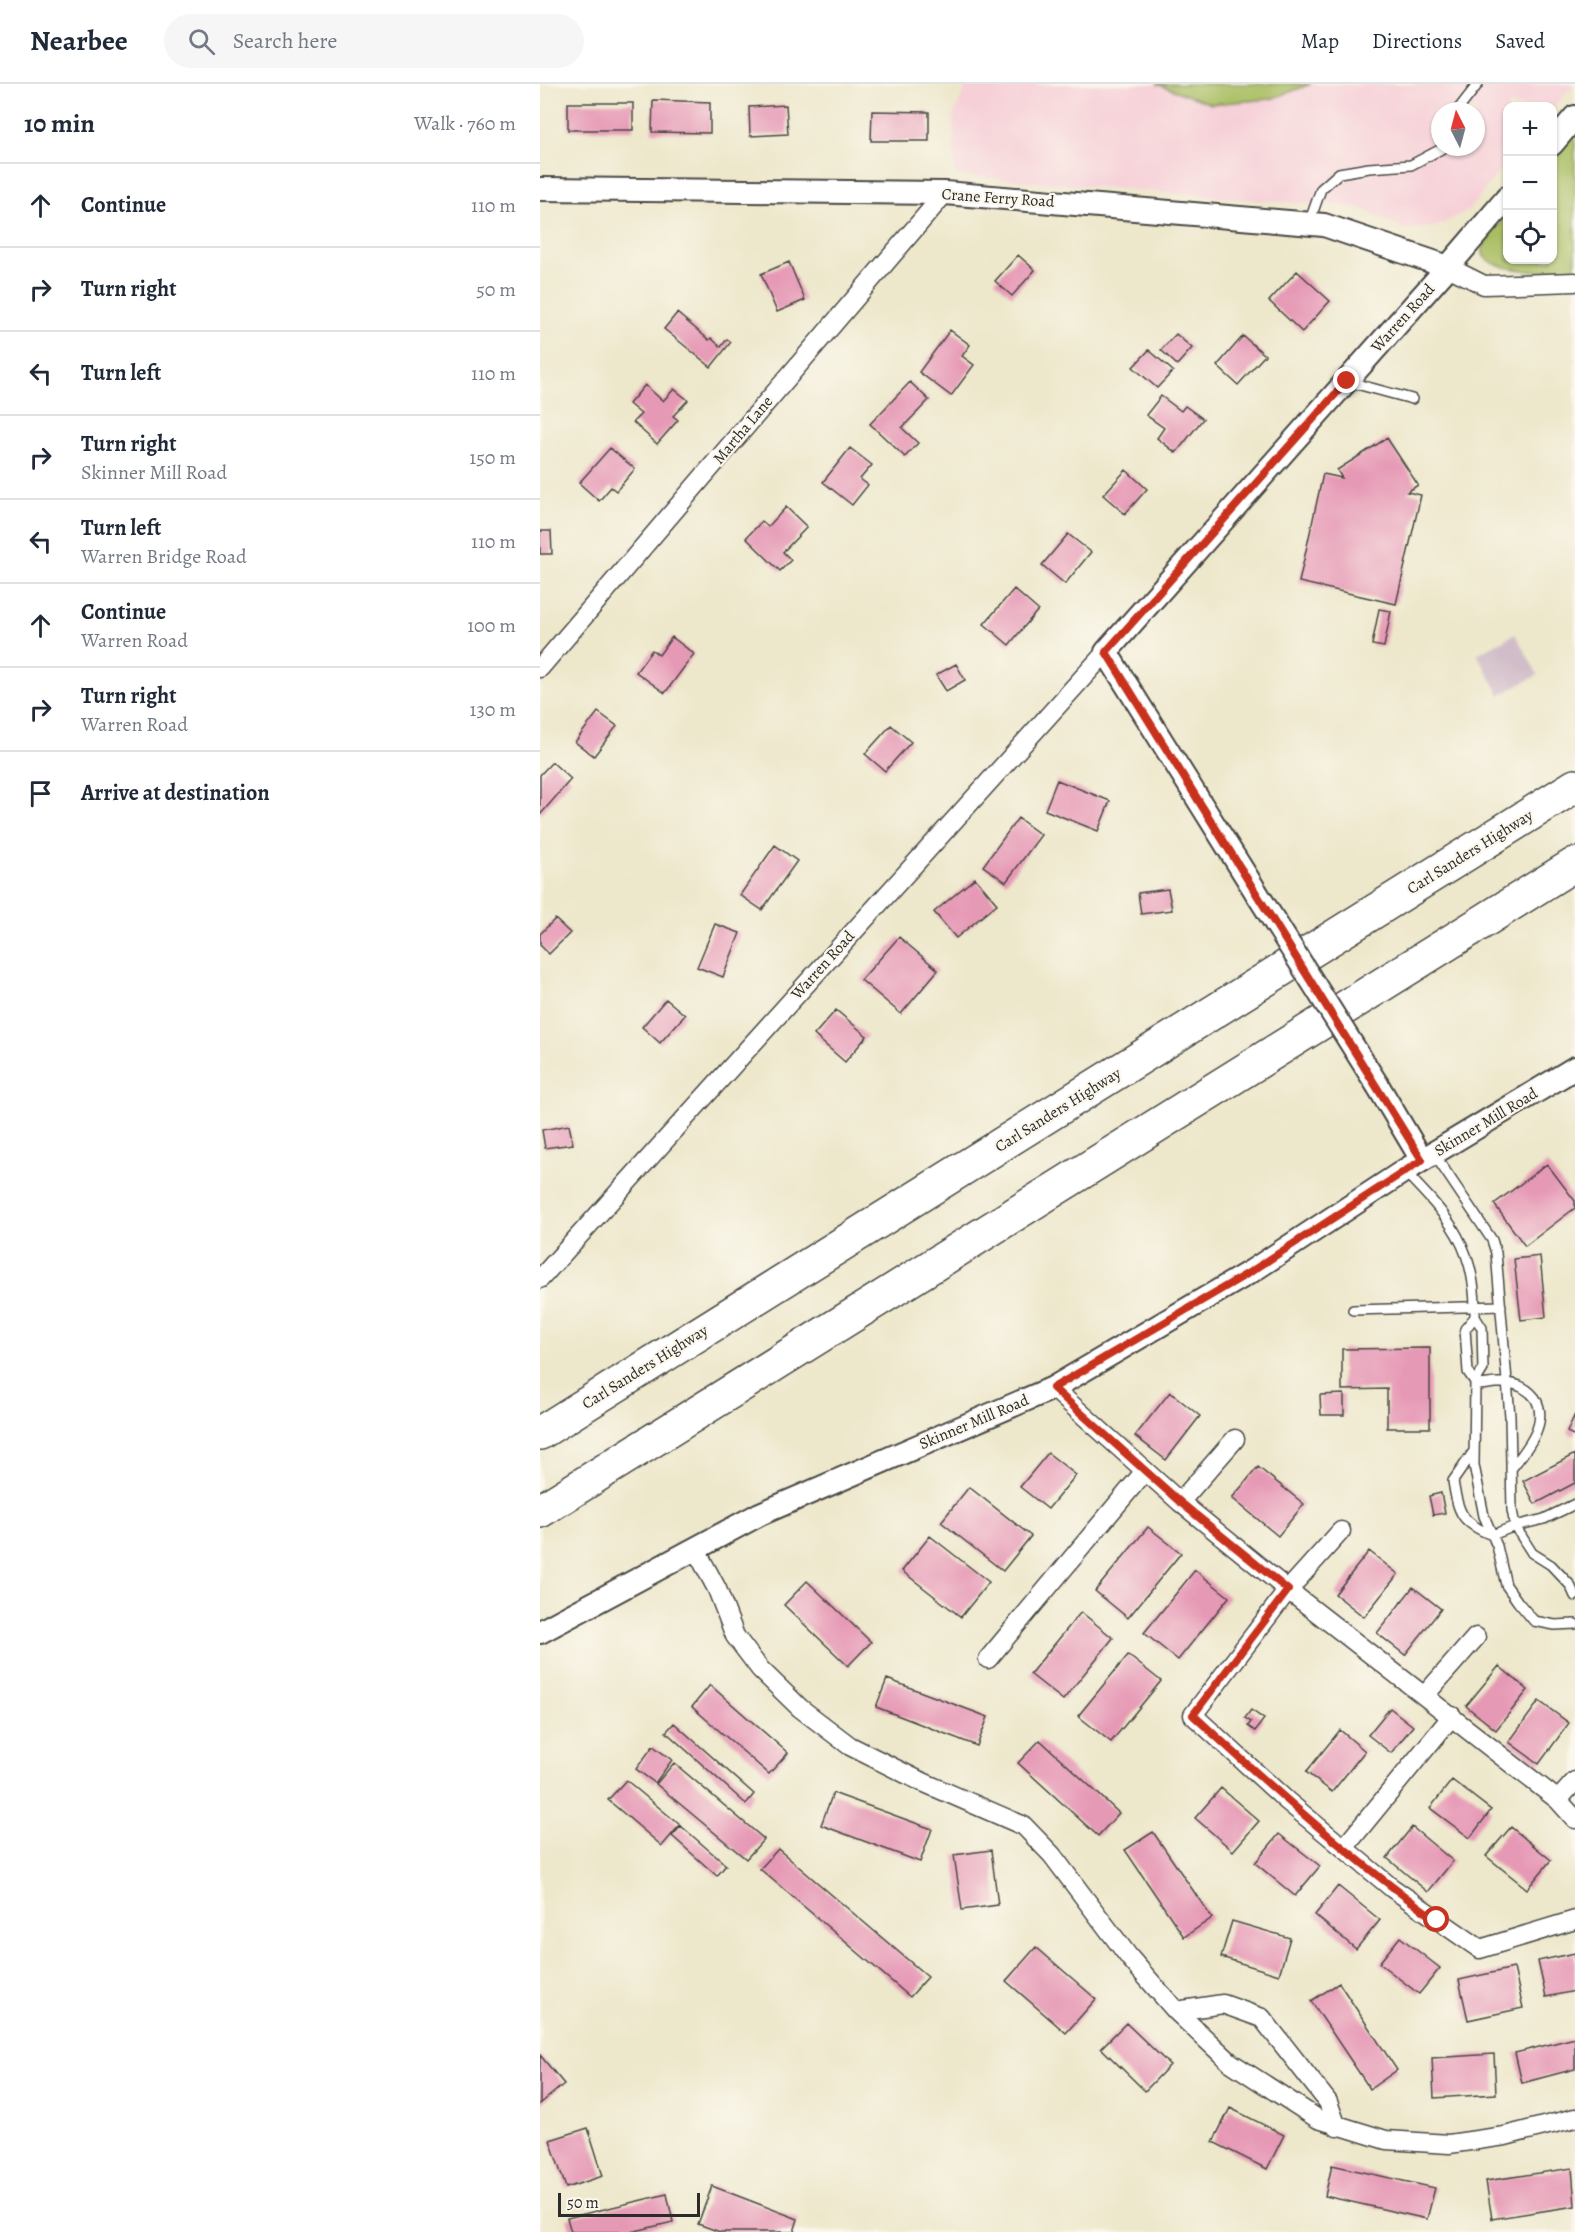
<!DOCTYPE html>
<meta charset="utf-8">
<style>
:root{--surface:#fff;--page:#f6f6f7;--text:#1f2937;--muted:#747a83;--line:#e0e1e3}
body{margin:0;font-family:Alegreya,serif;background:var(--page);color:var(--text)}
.controls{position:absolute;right:18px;top:18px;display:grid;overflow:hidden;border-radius:12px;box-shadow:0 2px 4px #0004}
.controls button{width:54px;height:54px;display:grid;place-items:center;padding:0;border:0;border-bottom:2px solid var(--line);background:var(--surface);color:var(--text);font:30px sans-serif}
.compass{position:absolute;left:891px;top:18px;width:54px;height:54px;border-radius:50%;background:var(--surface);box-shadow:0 2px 4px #0004;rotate:354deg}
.scale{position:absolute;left:18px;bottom:15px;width:142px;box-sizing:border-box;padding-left:6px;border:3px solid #2b2b2b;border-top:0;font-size:16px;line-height:21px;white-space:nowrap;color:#2b2b2b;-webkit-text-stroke:4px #fbf7ec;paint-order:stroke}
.stop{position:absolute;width:18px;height:18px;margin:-14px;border:4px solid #c8321e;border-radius:50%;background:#fff}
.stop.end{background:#c8321e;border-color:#fff;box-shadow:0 2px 6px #0008}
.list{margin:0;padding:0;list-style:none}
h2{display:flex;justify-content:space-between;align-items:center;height:78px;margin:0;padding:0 24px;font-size:26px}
h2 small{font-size:20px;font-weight:400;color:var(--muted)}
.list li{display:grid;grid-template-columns:39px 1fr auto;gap:18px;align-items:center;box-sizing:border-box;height:84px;padding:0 24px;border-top:2px solid var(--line)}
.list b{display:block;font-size:22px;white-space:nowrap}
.list p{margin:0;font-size:20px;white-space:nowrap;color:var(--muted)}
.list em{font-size:20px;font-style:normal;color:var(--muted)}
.icon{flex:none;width:33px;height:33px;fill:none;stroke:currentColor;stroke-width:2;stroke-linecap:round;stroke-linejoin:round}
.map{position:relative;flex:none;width:1035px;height:2148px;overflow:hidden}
header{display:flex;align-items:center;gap:36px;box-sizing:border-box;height:84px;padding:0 30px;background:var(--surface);border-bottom:2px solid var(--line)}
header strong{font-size:28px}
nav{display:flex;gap:33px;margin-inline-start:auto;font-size:21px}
.search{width:420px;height:54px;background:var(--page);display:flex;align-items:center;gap:15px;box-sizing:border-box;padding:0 21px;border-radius:33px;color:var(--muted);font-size:22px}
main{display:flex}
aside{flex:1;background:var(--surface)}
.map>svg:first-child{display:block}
</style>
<header>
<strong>Nearbee</strong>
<div class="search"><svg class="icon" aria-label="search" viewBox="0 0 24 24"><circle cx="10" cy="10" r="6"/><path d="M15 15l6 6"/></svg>Search here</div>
<nav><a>Map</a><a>Directions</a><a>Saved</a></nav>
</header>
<main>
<aside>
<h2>10 min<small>Walk · 760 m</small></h2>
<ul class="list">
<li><svg class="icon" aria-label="ahead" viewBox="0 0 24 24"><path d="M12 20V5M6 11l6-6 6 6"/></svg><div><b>Continue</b></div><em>110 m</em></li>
<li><svg class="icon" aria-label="right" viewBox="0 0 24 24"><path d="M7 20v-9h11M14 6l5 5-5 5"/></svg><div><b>Turn right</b></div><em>50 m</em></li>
<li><svg class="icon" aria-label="left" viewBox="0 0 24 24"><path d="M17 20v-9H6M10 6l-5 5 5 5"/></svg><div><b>Turn left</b></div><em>110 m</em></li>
<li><svg class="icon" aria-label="right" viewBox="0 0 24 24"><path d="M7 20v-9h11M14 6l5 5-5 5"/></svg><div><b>Turn right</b><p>Skinner Mill Road</p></div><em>150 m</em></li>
<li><svg class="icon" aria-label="left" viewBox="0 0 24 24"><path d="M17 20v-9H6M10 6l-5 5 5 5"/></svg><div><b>Turn left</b><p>Warren Bridge Road</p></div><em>110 m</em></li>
<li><svg class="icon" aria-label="ahead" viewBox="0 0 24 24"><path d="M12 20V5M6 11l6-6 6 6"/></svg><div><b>Continue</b><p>Warren Road</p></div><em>100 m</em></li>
<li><svg class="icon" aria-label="right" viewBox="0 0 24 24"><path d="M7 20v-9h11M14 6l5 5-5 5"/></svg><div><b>Turn right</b><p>Warren Road</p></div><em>130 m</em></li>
<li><svg class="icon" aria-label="arrive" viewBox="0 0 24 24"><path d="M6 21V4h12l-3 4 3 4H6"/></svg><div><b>Arrive at destination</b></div></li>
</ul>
</aside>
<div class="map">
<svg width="1035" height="2148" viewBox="0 0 1035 2148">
<rect width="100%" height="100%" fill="#fbf7ec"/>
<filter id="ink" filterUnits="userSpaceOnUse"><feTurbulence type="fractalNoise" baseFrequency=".0167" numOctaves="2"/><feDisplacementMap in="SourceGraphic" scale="12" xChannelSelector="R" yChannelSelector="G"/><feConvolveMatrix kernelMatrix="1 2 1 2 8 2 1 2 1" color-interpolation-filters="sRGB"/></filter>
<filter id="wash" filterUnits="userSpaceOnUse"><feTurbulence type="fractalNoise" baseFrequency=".008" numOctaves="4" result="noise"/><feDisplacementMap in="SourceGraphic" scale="24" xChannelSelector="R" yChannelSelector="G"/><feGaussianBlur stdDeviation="1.35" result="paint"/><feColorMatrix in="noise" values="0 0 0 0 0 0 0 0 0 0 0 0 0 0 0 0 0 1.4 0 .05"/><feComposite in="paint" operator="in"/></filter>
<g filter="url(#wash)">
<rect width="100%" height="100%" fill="#ede7cb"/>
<path fill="#f6cfd7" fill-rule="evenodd" d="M427,0H1034L1013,25L1012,22H968L967,77L929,126L895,143L864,145L818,123L737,118L415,91L413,32ZM900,27H936V63H900Z"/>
<path fill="#d1bdc9" d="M975,550L998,591L960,611L937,570Z"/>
<path fill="#a9be62" stroke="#6a7446" stroke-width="1.5" d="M617,0H771L731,15L671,20Z
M1035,48V189C1020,189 937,189 943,165C946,153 960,141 967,131L968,176H1012L1013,76Z"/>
<g id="blocks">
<path fill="#e699b5" d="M113,16L170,18V49L112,48Z
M28,19H93V46H28Z
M246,21L248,50L210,52L209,23Z
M332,27L389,28V57H331Z
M478,171L495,186L472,212L455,197Z
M249,178L265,216L237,228L221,190Z
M757,187L790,217L762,248L729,217Z
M137,229L169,256L171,254L181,263L187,255L191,258L171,283L124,245Z
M410,246L430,261L422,272L434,281L411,312L379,288Z
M636,250L652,264L637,281L621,266Z
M703,252L725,271L698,301L677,282Z
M609,266L633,287L617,304L593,283Z
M370,298L389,316L362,344L378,359L365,373L330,340Z
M105,301L123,317L134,305L148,316L133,332L138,336L117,360L93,338L101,330L89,320Z
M621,312L641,327L645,322L663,335L636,369L617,354L624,344L606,331Z
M847,354L878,401L867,408L881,411L856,520L759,498L783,390L802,394L797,386Z
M70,364L95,385L76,407L71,403L59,417L39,399Z
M310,364L332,381L320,395L328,401L312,421L283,398Z
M586,386L607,405L585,430L563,411Z
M246,423L267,443L243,468L251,476L240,487L206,454L222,437L228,443Z
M0,447H11L12,470H0Z
M528,450L551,468L525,500L502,481Z
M474,505L498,526L469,561L444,540Z
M839,525L851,527L844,563L832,561Z
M132,553L154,570L125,609L96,588L112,566L119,571Z
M416,580L425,596L406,607L396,591Z
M58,628L77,642L54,672L35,658Z
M351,641L371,658L345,687L325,670Z
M12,678L31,695L0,731V691Z
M517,696L570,717L558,747L505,726Z
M478,734L501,751L466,798L443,782Z
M235,761L257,777L222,826L200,811Z
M435,794L457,820L416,854L394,828Z
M628,805L632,826L601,830L598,809Z
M15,835L30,849L9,870L0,861V850Z
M175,840L200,849L183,893L157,883Z
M359,853L398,886L361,930L321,896Z
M126,915L145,931L120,959L102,943Z
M296,926L327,952L305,978L274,951Z
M29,1041L33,1060L5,1064L2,1046Z
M1007,1080L1035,1117V1124L985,1162L954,1120Z
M1000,1172L1006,1233L981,1236L974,1175Z
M890,1264V1344H847V1305L802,1306V1265Z
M630,1308L660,1332L626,1376L595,1352Z
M804,1310V1331H781L780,1311Z
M1035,1330V1352L1027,1348Z
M508,1369L536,1391L508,1425L480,1403Z
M1035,1370V1399L995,1420L983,1397Z
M718,1383L764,1420L738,1452L692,1414Z
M429,1403L491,1452L463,1487L401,1438Z
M901,1409L905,1429L893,1431L889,1412Z
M608,1443L641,1469L588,1534L555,1507Z
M390,1452L449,1498L421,1533L362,1487Z
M829,1467L858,1490L824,1533L795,1510Z
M655,1486L689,1513L638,1576L604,1549Z
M267,1497L331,1558L308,1582L244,1521Z
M873,1503L901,1525L865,1571L837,1549Z
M541,1528L573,1554L523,1616L490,1590Z
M588,1571L621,1597L571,1658L538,1632Z
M959,1582L988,1606L956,1646L926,1622Z
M347,1595L448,1633L437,1662L336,1623Z
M170,1601L248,1669L229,1690L152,1623Z
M999,1617L1029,1639L999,1680L969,1658Z
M850,1624L873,1642L851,1669L828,1651Z
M711,1626L724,1635L715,1647L708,1642L711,1638L705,1634Z
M134,1639L214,1710L206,1720L126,1648Z
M800,1646L825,1667L792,1708L766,1688Z
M500,1656L579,1729L558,1752L478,1679Z
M113,1662L132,1676L115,1699L96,1685Z
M134,1679L224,1755L206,1775L116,1700Z
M86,1696L140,1741L122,1762L68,1716Z
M912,1696L951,1726L930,1754L890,1724Z
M681,1704L719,1737L693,1767L655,1734Z
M293,1709L392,1745L380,1778L281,1741Z
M141,1742L186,1781L177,1792L132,1752Z
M872,1743L913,1777L888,1808L847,1774Z
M971,1743L1011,1776L987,1805L946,1772Z
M613,1748L672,1834L644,1853L585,1766Z
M739,1750L780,1782L755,1812L715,1779Z
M238,1765L388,1893L370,1913L220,1785Z
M451,1766L458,1821L422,1826L414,1771Z
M798,1802L840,1836L816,1865L775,1831Z
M692,1837L750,1854L739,1891L681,1873Z
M860,1853L900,1884L879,1910L839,1879Z
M496,1863L556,1915L526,1949L466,1897Z
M1035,1869V1907L1006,1913L998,1877Z
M974,1884L983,1924L928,1936L919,1896Z
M799,1899L857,1986L830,2005L771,1917Z
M586,1939L630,1981L605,2007L561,1964Z
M1035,1954V1985L982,1999L975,1969Z
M954,1970L956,2010L894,2014L892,1974Z
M0,1971L24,2000L0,2020Z
M690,2024L744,2051L727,2085L673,2058Z
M48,2044L63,2092L26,2104L10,2056Z
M792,2081L895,2104L887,2135L785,2112Z
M1032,2084L1035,2122L952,2135L946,2097Z
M172,2102L258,2135L254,2148H180L158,2140Z
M127,2110L133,2138L91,2148H31L27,2134Z"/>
</g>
</g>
<g filter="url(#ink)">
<use href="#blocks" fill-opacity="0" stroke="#484743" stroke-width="1.5"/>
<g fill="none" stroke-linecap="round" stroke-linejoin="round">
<g stroke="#484743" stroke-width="12">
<path id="service" d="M917,27L938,0
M769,139L781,105L799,89L829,84L871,81L905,63
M809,298L872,315
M894,1070L952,1156L956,1169L970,1332L972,1426L975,1442L992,1469L1011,1481L1030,1501L1035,1512
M864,1087C909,1133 937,1164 935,1233L925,1245L928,1288L935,1298L934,1381L944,1432L957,1462L966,1501L978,1518L994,1537L1015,1541L1035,1540
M813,1226L961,1222
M935,1298L943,1285L942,1244L935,1233
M935,1301C945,1301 957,1298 967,1299C979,1300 988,1305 995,1314C1010,1339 986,1366 971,1385
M934,1367L913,1397C918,1430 922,1439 952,1451L975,1442L1004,1435L1035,1420"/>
</g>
<g stroke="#484743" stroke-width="21">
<path id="minor" d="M908,183L944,201L1035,198
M0,584L405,109
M0,1195L566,568
M513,1304L640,1418L748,1506L1018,1716L1035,1735
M640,1418L695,1355
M801,1447L748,1506L653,1631L747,1717L852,1804L940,1865L1035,1836
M155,1464L177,1505L195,1552L220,1585L260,1624L310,1662L378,1696L484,1742L512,1771L589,1873L636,1927L690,1978L778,2035L846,2056L909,2060L965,2052L1035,2034
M448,1575L605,1387
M885,1611L936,1553
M1018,1716L1035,1697
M804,1764L912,1632
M636,1927L683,1920L722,1934L788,2018L797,2043"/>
</g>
<g stroke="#484743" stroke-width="26">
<path id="tertiary" d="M1012,60L1035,33
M0,105L405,109L784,141L908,183
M716,808L566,568L908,183L968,113
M838,1002L882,1076
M0,1548L220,1430L513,1304L712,1187L864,1087L1035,984"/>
</g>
<g stroke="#484743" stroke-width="36">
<path id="motorway" d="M0,1349L1035,702
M0,1427L1035,780"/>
</g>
<use href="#service" stroke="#fff" stroke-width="9"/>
<use href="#minor" stroke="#fff" stroke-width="18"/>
<use href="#tertiary" stroke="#fff" stroke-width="22"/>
<use href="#motorway" stroke="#fff" stroke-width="33"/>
<g stroke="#484743" stroke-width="26" stroke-linecap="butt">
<path id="tertiary-bridge" d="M716,808L838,1002"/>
</g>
<use href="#tertiary-bridge" stroke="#fff" stroke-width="22"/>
</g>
</g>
<g fill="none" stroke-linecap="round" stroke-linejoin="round" filter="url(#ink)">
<path stroke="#c8321e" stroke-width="8" d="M807,297L566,568L882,1076L712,1187L513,1304L640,1418L748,1506L653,1631C731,1703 810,1774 897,1836"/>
</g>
<g text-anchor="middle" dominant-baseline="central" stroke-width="4.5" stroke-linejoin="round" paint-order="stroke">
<g font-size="16" fill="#2b2b2b" stroke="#fbf7ec">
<text transform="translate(458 114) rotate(4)">Crane Ferry Road</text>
<text transform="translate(863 234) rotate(-48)">Warren Road</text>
<text transform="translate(203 346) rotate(-50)">Martha Lane</text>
<text transform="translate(930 768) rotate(-32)">Carl Sanders Highway</text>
<text transform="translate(283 881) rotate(-48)">Warren Road</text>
<text transform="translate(518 1026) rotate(-32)">Carl Sanders Highway</text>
<text transform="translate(946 1038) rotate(-31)">Skinner Mill Road</text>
<text transform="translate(105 1283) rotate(-32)">Carl Sanders Highway</text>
<text transform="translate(434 1338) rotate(-23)">Skinner Mill Road</text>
</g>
</g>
</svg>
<div class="controls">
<button>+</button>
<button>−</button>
<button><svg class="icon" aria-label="locate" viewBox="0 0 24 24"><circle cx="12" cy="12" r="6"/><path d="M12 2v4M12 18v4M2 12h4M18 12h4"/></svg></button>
</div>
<svg class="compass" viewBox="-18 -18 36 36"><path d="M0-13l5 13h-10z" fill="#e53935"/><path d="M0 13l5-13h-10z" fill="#747a83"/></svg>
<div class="scale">50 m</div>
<div class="stop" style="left:897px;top:1836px"></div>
<div class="stop end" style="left:807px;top:297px"></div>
</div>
</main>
